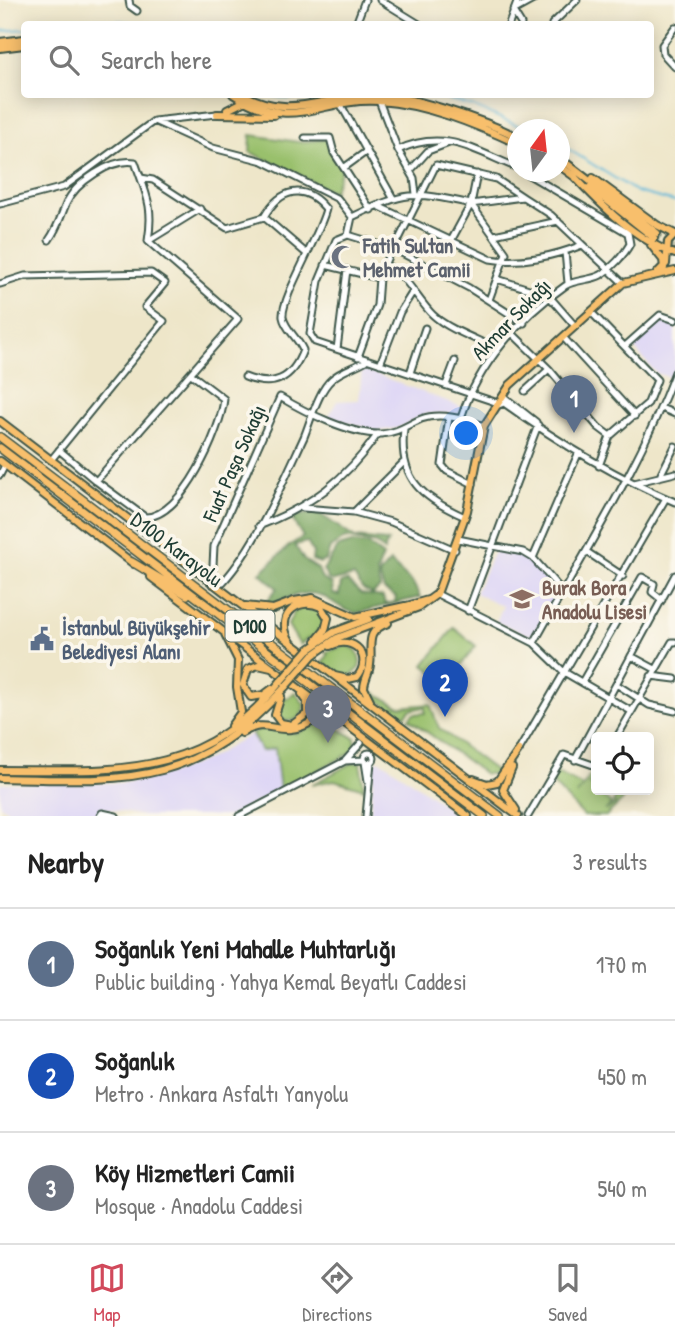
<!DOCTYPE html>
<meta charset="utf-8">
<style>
:root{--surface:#fff;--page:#f6f6f6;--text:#222;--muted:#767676;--line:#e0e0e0;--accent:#d1495b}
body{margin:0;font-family:"Patrick Hand",sans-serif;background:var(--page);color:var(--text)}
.controls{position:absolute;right:21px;bottom:21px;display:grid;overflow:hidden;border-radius:7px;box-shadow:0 4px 18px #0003}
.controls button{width:63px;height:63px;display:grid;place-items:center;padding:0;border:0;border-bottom:2px solid var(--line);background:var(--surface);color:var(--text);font:35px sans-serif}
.compass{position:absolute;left:507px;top:119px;width:63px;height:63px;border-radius:50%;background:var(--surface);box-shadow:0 4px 18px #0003;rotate:15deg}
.you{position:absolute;left:467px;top:434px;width:24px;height:24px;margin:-18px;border:5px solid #fff;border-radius:50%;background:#1a73e8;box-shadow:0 0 0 10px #1a73e833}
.badge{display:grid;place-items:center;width:46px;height:46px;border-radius:50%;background:var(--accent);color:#fff;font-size:23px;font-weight:700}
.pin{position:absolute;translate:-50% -58px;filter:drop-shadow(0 2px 4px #0008)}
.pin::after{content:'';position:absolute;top:37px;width:24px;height:21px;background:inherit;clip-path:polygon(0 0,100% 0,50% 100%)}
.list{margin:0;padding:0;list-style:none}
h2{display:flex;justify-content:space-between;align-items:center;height:91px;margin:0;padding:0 28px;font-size:30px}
h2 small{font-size:23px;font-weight:400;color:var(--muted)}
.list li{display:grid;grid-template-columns:46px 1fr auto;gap:21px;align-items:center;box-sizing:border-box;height:112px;padding:0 28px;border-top:2px solid var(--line)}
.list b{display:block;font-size:26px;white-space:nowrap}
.list p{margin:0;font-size:23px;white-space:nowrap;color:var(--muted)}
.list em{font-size:23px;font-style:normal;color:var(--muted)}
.icon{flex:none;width:38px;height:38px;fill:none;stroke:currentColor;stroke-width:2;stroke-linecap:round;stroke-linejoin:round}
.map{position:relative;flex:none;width:675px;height:816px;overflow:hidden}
.search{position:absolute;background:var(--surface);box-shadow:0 4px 18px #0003;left:21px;right:21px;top:21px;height:77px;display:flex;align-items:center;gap:18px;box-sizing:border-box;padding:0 24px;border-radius:7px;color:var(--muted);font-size:26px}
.sheet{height:427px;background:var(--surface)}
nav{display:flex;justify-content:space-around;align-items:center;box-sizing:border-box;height:98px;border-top:2px solid var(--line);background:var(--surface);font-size:19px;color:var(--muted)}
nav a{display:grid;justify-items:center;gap:4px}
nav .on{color:var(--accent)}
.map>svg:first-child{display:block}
</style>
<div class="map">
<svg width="675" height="816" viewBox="0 0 675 816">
<rect width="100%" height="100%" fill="#fbf7ec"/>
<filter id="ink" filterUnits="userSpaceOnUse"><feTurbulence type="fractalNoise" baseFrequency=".0143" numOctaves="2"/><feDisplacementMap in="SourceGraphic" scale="14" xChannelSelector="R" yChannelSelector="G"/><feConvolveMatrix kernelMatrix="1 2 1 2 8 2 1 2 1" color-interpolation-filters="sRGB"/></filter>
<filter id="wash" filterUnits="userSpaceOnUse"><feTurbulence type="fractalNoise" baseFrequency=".00686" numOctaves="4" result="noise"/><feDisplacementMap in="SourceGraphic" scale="28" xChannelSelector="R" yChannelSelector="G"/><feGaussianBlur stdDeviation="1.57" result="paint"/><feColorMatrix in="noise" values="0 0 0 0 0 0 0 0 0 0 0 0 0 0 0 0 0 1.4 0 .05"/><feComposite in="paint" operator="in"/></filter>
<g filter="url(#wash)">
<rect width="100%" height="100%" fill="#eee6c9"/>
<path fill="#ddd5f6" d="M663,318L675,322V368L671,378L656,373L632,346Z
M362,369L462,407L460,413L426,414L398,428L378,431L328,417L337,401L359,400Z
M495,550L520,554L541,570L559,592L534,637L496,622L503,606L475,593Z
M252,734L261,751L275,747L280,790L230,816H143L103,808L95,816H17L0,805V783H123L174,773L210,758Z
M378,760L385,763L460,816H370L374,765Z"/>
<path fill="#99c06c" stroke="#5c7e50" stroke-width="2" d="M251,135L299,142L329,139V148L342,168L333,192L250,152Z
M303,608L319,611L324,624L310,640L308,638L300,645L288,625L294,612Z
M454,628L476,646L447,683L424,665Z
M347,645L356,650C361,659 363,670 351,675L340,674L323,662L328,655L326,652Z
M370,676L371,691L400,707L430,704L439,728L496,771L495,774H485L409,719L413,714L425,713V707L410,710L405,716L380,702L368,689Z
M295,692L304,704C305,715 296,722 285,721L278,714L285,697L287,699Z
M324,721L355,738L356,747L349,754L280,790L275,748L261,751L252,734L261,728L297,733Z
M360,762L364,789L334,780L311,785L352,763Z
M594,770L596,788L588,783L611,804L605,811L615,804L613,802L621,793L618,790H626L629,794L606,816H584L551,782L556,772L583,786L577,795Z"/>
<path fill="#7aa660" stroke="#4c724a" stroke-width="2" d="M317,512L355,538L388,541L384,551L376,544L346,538L330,548L326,560L320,563L312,560L313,553L307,542L295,545L304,560L318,569L322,579L332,584L333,594L339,595L341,583L347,581L361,594L383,597L385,604L395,602L396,597L384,590L379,574L390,562L413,583L420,597L356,613C340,611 331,597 316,594C297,590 281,603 263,606L277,588L260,573L290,545L303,537L291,517Z
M352,543L368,545L383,556L377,572L380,588L373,594L362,589L354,576L334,581L328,579L323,570L338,547Z"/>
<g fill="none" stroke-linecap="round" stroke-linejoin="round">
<path stroke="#5bb7d9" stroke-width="2" d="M74,24L121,21L138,24
M0,31L24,29
M265,94L288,99L313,94
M428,94L472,106L529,130
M560,144L637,192L675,202"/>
</g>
</g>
<g filter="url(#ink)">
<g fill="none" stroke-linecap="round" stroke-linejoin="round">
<path stroke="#c5c4ab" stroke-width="6" stroke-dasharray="6 3" stroke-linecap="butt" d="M657,233L675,242
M654,238L675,248"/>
<g stroke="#3e564a" stroke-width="9">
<path id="minor" d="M129,0L130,6L137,11
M380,0L419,24
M356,24L365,0
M509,24L518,0
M521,24L513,11L533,0
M552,24L577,0
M675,27L662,45L663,54L675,67
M379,101L398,150L414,178L416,194
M341,105L393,198
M154,121L213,148L263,161L338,199L352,217
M305,138H330L334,153L371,210
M398,150C445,128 475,151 518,168
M345,167L367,151
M410,171L428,151L449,143
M141,178L153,180L227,228L264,217C280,189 304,182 326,209C320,235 281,298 283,317C285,329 298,338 303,350C292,380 273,388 245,377
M0,204L64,187L154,121L217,114
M471,204L523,197L551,215L623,283
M378,206L490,259C519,264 555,256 582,245
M264,217L307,254
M352,217C407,191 412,191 471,204L506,253L489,300
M352,217L348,235L394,249L469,288L524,323
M348,235L336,240L319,281L310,334L315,342L498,403
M494,235L558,221
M452,239L471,204L477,174
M49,240C58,227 60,218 66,204C75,183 111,158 135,162C146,194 154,206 148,241L200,209
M394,249L436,165L496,179L523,197
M565,252L568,283
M325,265L379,278
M383,265C403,268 417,300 433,315C449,330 477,339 497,349
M497,279L548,295L575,326
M0,284L25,276L151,273L165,283L145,307L164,321L51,460
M591,312L657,380L648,403L610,436L599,466
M513,334L549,369L598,427L610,436
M563,337L635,416
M625,346L660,315L675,320
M337,349L347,270
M358,357L377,305L379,278L391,249
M365,361C355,367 340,371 332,379C318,391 311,420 304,437C283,482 256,546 223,582L212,584L214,546L280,397C305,412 351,435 381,434C397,433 407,425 421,419C441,412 464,419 484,426
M380,364L400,312L412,293
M410,373L425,328
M446,385L455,361
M525,391L549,369
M503,396L536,422
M496,406L504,403C558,442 613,476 675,502
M661,408L675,414
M449,417L442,465L447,471L473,484
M461,418C478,365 519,318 565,286C575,279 590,281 601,275C612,268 624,255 630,244L628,233L524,172
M404,429C398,479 422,498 465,517
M59,450L96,481L238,319L148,241
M661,474L675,446
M0,475L5,465
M96,481L145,517C182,518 221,430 224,399L191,374
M634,483L675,473
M303,508L354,512L391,522L455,550
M354,512L403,463
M259,526C311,506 345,480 378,434
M458,539L523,552L533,558L562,591
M587,552L623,576
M533,558L578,454
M437,594L534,643L564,672L631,711
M468,611L538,425
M534,643C583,554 639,468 675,372
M631,656L655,669
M651,676L675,679
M582,682L642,577L654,584L652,592L662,600
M616,684L649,705L675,711
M617,737L672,642H675
M519,750L666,498
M364 758a5 5 0 1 1 10 0a5 5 0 1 1-10 0Z
M575,760L675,575
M345,761L364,760
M365,762L368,781
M100,816L102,813L116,816
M239,816L345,761L361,743
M366,816L371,762
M528,816L564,755L596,766"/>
</g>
<g stroke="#3e564a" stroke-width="10">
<path id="major" d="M0,42L24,39
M0,48L24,45
M233,94C293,134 320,97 379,101C426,104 475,124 518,144
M243,94C290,121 325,95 374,95C411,95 483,120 518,137
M227,110L247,100
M217,114L274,115
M560,158L657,233
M560,166L575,177
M573,175C601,205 636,240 675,254
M593,178L657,225L675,234
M590,187L654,238
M651,245L663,260L664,268
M657,273L666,264L668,242L675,235
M0,421L518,816
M0,461L134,564
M151,577L468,816
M245,606L273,609L294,601L313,598L355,617L405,606
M403,607L428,600
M224,632L238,660L237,687L241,712L231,726
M291,642C274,619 295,595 321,607L328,618L325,630L316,641
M330,646C354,634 374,657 357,677L348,679L335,676
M308,650L334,632L369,619
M313,655L337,638L419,607L437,594L467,511L484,426L510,385L623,283L675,271
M271,668L258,665L248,669L243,685L251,697L264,695L272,689
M281,696L275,715L281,723L292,725L307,714V701L302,694
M370,700L364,688C364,680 369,674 370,665C373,646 363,632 388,623
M242,733C266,719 269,731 291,729C313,728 314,710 340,722
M512,768L503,790L516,810
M0,770C117,770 199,781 281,681
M0,778C128,781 194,788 286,686
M473,779L487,784L497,782L519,750"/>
</g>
<g stroke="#3e564a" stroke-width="10">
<path id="highway" d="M0,437L500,816
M0,448L484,816
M132,562L187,595"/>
</g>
<use href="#minor" stroke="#fff" stroke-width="5"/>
<use href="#major" stroke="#f8bf6c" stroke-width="6"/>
<use href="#highway" stroke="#f8bf6c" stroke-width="7"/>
<g stroke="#3e564a" stroke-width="10" stroke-linecap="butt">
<path id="major-bridge" d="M281,681L308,650
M286,686L313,655"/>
</g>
<use href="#major-bridge" stroke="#f8bf6c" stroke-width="6"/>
</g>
</g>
<defs>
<g id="mosque-bare" transform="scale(1.89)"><path d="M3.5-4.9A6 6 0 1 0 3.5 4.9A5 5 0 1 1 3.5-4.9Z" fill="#6b7280" stroke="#fbf7ec" stroke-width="2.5" paint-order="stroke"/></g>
<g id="school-bare" transform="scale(1.89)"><path d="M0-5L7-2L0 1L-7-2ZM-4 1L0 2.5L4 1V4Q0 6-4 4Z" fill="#8d6e63" stroke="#fbf7ec" stroke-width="2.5" paint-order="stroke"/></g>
<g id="civic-bare" transform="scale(1.89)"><path d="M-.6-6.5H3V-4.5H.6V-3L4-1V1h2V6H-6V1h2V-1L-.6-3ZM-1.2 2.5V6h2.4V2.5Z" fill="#5c6f8a" stroke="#fbf7ec" stroke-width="2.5" paint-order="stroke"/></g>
</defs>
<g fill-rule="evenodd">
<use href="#mosque-bare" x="343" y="257"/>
<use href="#school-bare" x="522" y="599"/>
<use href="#civic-bare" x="42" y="639"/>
</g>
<g text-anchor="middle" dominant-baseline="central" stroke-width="7" stroke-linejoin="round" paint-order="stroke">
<rect fill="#fbf7ec" stroke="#61756b" stroke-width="2" x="225.5" y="610.5" width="49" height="31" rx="5"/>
<g font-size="19" font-weight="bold" fill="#1f3d34">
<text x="250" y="626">D100</text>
</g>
<g font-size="21" font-weight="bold" fill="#5b616d" stroke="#fbf7ec" text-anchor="start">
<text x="363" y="245">Fatih Sultan<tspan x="363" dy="24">Mehmet Camii</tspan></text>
</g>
<g font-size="21" fill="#1f3d34" stroke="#fbf7ec">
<text transform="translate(511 319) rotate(-46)">Akmar Sokağı</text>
<text transform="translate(234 463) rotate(-66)">Fuat Paşa Sokağı</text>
<text transform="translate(177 549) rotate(37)">D100 Karayolu</text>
</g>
<g font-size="21" font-weight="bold" fill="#785e54" stroke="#fbf7ec" text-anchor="start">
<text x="542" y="587">Burak Bora<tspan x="542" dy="24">Anadolu Lisesi</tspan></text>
</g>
<g font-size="21" font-weight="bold" fill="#4e5e75" stroke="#fbf7ec" text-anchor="start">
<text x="62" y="627">İstanbul Büyükşehir<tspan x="62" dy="24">Belediyesi Alanı</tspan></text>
</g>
</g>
</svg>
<div class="controls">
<button><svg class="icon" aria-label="locate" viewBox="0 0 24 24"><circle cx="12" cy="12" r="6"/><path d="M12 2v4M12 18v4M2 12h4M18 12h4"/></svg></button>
</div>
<svg class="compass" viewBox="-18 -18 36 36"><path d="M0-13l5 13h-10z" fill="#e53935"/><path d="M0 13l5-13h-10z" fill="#767676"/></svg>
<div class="you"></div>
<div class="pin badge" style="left:574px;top:433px;background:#5c6f8a">1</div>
<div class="pin badge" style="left:445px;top:717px;background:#1a4fb4">2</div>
<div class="pin badge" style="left:328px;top:743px;background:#6b7280">3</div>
<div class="search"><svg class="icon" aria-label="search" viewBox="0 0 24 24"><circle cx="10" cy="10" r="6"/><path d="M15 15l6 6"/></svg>Search here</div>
</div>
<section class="sheet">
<h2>Nearby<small>3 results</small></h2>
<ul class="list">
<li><span class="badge" style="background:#5c6f8a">1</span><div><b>Soğanlık Yeni Mahalle Muhtarlığı</b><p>Public building · Yahya Kemal Beyatlı Caddesi</p></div><em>170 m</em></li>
<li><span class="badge" style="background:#1a4fb4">2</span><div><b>Soğanlık</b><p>Metro · Ankara Asfaltı Yanyolu</p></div><em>450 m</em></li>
<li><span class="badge" style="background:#6b7280">3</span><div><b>Köy Hizmetleri Camii</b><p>Mosque · Anadolu Caddesi</p></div><em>540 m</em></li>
</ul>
</section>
<nav>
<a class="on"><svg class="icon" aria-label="map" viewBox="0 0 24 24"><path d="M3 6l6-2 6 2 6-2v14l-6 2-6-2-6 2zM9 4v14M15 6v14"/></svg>Map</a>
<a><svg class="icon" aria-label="directions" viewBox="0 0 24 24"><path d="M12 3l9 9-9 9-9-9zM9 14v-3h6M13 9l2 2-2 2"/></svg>Directions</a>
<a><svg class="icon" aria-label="saved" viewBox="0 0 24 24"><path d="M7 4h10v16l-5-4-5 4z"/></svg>Saved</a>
</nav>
